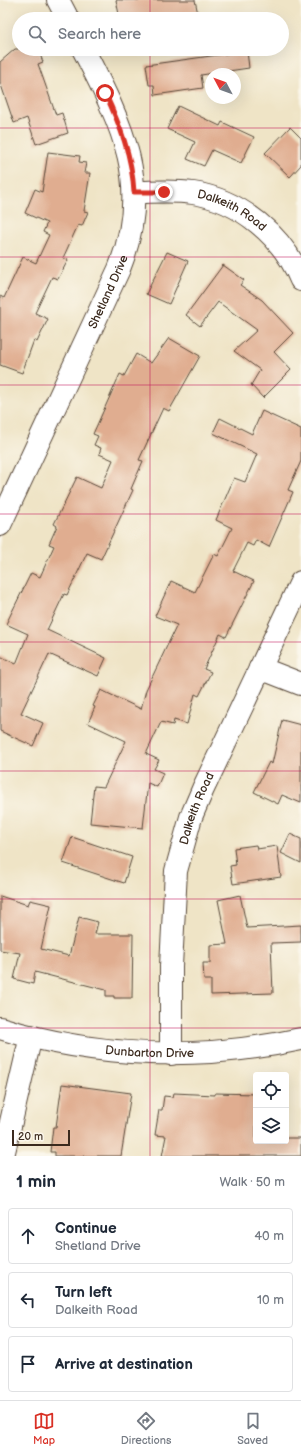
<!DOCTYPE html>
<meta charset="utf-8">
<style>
:root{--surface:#fff;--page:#f2f2f3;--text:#1f2937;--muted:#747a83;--line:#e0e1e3;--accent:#d93025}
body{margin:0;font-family:"Balsamiq Sans",sans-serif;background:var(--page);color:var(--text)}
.controls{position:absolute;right:12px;bottom:12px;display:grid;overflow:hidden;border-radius:4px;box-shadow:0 4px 16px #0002}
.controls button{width:36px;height:36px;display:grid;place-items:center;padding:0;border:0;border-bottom:1px solid var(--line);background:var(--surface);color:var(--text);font:20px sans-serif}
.compass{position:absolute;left:205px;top:68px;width:36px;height:36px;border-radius:50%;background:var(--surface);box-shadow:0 4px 16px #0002;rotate:311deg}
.scale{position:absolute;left:12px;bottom:10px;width:58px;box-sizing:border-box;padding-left:4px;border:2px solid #3b2a1e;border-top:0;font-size:11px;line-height:14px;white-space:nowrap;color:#3b2a1e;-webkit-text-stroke:3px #fbf7ec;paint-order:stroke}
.stop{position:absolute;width:12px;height:12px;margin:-9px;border:3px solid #d93025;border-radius:50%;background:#fff}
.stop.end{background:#d93025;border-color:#fff;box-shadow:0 1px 4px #0008}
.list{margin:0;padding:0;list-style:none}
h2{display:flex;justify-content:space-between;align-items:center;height:52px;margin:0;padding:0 16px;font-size:17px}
h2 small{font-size:13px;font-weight:400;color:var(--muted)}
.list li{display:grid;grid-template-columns:26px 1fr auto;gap:12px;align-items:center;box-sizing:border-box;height:56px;margin:0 8px 8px;padding:0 8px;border:1px solid var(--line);border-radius:4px}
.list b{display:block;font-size:15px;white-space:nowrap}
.list p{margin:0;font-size:13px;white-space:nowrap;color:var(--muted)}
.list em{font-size:13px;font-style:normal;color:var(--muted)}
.icon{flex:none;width:22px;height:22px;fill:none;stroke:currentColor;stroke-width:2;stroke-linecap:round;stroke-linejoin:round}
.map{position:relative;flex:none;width:301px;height:1156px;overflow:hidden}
.search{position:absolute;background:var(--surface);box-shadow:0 4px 16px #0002;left:12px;right:12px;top:12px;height:44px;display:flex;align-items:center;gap:10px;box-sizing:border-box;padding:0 14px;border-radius:22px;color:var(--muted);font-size:15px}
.sheet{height:244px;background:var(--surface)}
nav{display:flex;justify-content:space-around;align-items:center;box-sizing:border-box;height:56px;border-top:1px solid var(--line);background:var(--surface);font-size:11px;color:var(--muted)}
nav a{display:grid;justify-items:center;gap:2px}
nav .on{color:var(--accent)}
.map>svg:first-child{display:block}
</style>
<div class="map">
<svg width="301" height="1156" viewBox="0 0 301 1156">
<rect width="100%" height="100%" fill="#fbf7ec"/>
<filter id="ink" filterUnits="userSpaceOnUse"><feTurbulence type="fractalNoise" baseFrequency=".025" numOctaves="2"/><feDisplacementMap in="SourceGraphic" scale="8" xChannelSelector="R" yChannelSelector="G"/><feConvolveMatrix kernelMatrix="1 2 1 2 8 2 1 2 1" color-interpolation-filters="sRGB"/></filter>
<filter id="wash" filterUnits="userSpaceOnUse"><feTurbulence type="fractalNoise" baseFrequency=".012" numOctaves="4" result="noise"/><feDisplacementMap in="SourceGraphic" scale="16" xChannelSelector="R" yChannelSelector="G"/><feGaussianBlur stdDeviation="0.9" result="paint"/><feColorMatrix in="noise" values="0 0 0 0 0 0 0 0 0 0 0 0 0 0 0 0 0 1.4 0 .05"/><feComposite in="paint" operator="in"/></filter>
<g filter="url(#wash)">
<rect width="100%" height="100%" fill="#efe4c6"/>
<g id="blocks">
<path fill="#e0ad90" d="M116,0H195L199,19H120Z
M15,49H38L43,62L38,64L56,115L62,113L68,133L36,144L27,118L14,123L0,82V62Z
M247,51L249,68L201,75L203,88L155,95L154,85H149L146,65Z
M178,106L220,126L222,122L254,137L241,163L212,150L204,166L187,159L195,142L167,129Z
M290,127L301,138V165L290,177L265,153Z
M48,152L80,156L79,162L86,163L84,173H90L84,211L88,212L82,226L78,225L63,258L68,260L58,279L52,277L35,313L48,319L37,342L34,340L22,373L0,365V296L4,298L23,257L36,263L49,235L43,232L47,223L25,213L35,189L42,192Z
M167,252L188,261L169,304L146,294Z
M223,265L244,280L240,285L262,300L293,333L274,352L291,370L263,398L251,385L260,370L234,351L257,330L218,302L200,326L186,315Z
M169,338L200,356L169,411L163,408L139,460L143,461L131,489L133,490L101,559L87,553L67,595L64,594L47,630L106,658L98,676L49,654L21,713L43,723L33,746L0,731V656L16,664L28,634L6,624L31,573L40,577L54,546L49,544L57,526L54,524L77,477L101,488L113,460L99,454L101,448L94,445L98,436L93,434L120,374L124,376L136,354L151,363Z
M262,411L301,429V461L288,490L293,492L269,547L256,540L253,546L247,543L233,571L254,581L226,637L220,634L204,669L211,672L199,696L195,694L187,724L174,720L173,725L161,722L146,754L159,760L154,769L163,773L157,787L148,783L143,828L90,823L94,786L104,787L126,741L88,723L95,707L93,706L101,690L141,709L146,690L177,625L155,616L171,581L195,592L214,554L218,556L232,528L216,520L234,478L245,482L257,454L213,433L220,418L252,434Z
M282,720L301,725V803L282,795L278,804L254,792L269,762L272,764Z
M290,834L301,839V863L281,853Z
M72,837L132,857L124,883L63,863Z
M256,845L257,849L277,846L281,877L233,884L230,866L236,865L234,848Z
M240,895L247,928L301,925V942L271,943L273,993L211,995V980H204L203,963H210V945L227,944L218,900Z
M0,896L28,905L30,900L51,905L41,949L69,956L79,917L98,922L95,934H133L132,998H114V996H106V990L35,972L33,984L14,979L20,953L0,950Z
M62,1084L131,1093L121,1156H55V1152H50L53,1127H56Z
M174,1093L215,1095V1093L256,1094V1141H286V1138H301V1156H162L166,1136L155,1135L159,1110H162L164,1096L173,1097Z"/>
</g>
</g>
<g filter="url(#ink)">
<use href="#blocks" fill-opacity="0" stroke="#564637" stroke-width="1"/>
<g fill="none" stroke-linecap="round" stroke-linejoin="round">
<g stroke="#564637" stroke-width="24">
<g id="minor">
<path d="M58,0L68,19"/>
<path id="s1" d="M134,192C153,192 173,190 193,193C240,200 283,236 301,280"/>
<path id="s2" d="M0,525L119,269C153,184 122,125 83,49"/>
<path d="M260,668L301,684"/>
<path id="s3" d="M0,1028C98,1058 201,1061 301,1039"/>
<path id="s4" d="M171,1054V966L176,871L191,817L203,789L301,582"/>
<path d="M3,1156L31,1036"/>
</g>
</g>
<use href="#minor" stroke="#fff" stroke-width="22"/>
</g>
</g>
<g fill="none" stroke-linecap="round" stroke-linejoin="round" filter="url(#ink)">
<path stroke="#d93025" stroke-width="5" d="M105,93C120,125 132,156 134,192H164"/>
</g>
<path fill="none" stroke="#c2185b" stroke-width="1" stroke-opacity="0.55" d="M150,0V19M150,49V1156M0,128H301M0,257H301M0,385H301M0,514H301M0,642H301M0,771H301M0,899H301M0,1028H301"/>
<g text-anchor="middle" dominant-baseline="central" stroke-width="3" stroke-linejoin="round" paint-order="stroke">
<g font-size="12" fill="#3b2a1e" stroke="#fbf7ec">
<text stroke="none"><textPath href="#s1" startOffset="102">Dalkeith Road</textPath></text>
<text stroke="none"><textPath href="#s2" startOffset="257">Shetland Drive</textPath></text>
<text stroke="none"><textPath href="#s4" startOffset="249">Dalkeith Road</textPath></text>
<text stroke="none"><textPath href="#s3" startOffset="152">Dunbarton Drive</textPath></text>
</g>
</g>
</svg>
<div class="controls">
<button><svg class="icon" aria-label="locate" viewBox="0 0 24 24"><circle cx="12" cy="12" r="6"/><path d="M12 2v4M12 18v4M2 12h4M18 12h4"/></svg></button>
<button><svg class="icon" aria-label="layers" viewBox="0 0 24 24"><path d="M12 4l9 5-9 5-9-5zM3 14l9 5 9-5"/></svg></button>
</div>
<svg class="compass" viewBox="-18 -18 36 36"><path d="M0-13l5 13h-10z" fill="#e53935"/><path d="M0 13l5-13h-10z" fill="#747a83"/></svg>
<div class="scale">20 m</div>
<div class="stop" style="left:105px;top:93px"></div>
<div class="stop end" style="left:164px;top:192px"></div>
<div class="search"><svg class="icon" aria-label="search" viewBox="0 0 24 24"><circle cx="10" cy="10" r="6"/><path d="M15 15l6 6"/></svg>Search here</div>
</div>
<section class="sheet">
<h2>1 min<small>Walk · 50 m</small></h2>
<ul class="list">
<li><svg class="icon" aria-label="ahead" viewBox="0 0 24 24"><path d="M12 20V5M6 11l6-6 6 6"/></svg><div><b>Continue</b><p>Shetland Drive</p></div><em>40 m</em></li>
<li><svg class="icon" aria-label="left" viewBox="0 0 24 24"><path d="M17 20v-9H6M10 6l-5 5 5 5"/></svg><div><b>Turn left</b><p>Dalkeith Road</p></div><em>10 m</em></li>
<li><svg class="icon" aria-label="arrive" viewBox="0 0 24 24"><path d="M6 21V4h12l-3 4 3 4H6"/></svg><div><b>Arrive at destination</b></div></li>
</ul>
</section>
<nav>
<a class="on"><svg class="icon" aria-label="map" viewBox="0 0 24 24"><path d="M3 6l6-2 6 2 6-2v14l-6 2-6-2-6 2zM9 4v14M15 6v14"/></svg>Map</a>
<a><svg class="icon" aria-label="directions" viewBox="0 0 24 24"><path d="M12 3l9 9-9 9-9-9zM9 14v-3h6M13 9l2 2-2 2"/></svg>Directions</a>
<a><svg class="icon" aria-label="saved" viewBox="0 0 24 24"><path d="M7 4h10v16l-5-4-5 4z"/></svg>Saved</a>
</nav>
